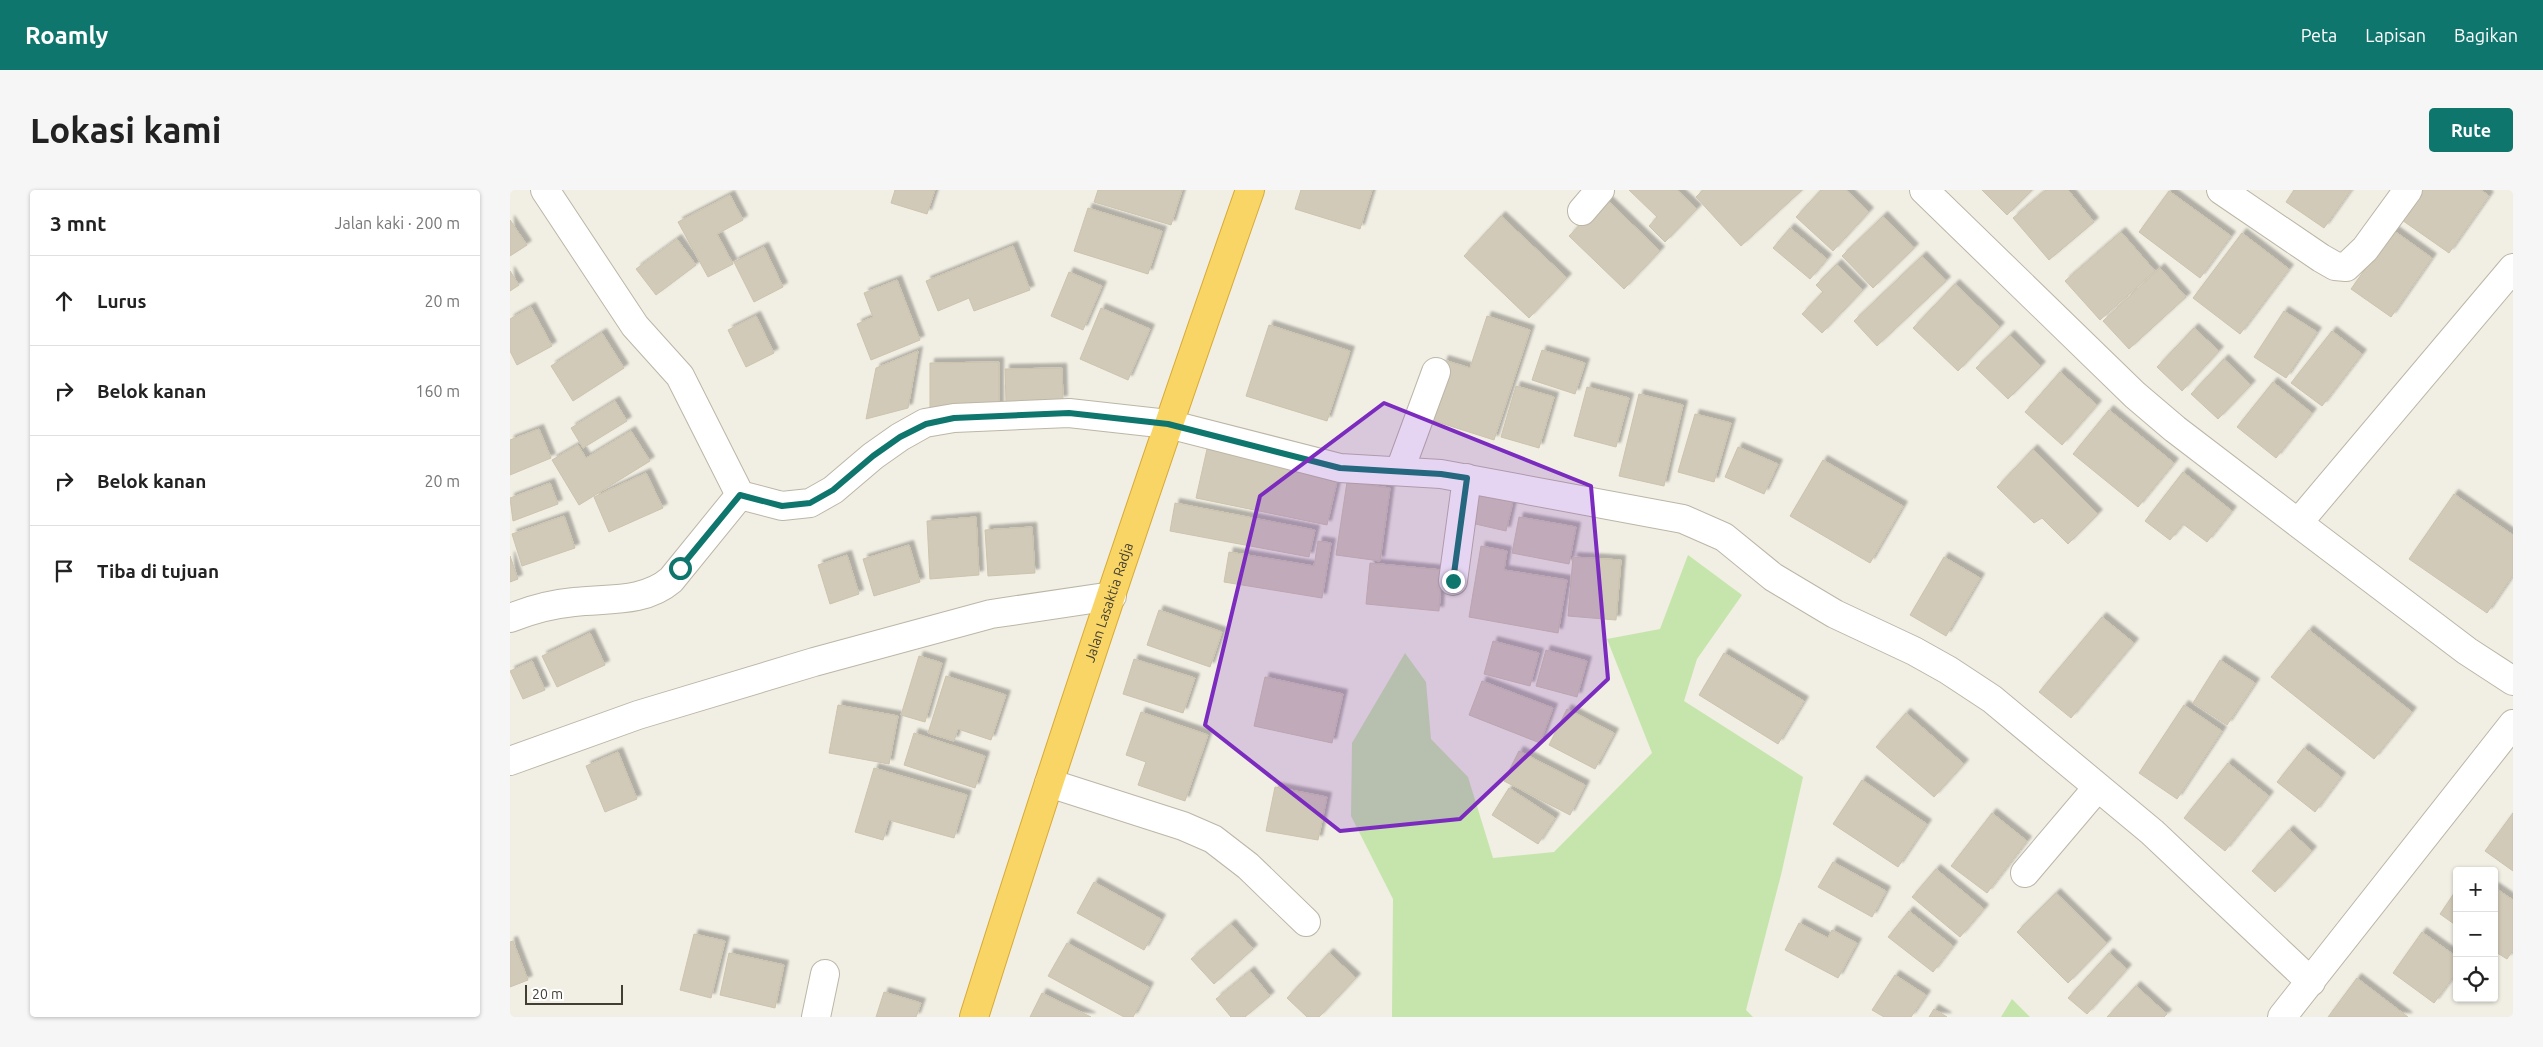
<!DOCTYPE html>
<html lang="id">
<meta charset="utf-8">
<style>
:root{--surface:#fff;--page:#f6f6f6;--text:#222;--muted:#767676;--line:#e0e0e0;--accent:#0f766e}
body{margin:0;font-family:Ubuntu,sans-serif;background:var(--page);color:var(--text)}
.controls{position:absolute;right:15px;bottom:15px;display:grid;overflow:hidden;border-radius:5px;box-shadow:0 1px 4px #0004}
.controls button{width:45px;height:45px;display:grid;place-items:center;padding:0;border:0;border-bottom:1px solid var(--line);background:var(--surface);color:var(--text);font:25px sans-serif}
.scale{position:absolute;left:15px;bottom:12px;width:98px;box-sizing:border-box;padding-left:5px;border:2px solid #423e33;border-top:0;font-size:14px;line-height:18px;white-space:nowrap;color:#423e33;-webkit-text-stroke:4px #fff;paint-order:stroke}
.stop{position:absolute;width:15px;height:15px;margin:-11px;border:4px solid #0f766e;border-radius:50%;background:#fff}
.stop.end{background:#0f766e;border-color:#fff;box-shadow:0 1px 5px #0008}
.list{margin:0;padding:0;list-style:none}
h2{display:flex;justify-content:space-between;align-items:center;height:65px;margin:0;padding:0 20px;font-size:21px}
h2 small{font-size:16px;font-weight:400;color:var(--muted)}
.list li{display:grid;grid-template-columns:32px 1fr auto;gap:15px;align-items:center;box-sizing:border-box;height:90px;padding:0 20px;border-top:1px solid var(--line)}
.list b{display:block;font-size:19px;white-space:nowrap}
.list em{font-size:16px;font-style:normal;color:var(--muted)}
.icon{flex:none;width:28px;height:28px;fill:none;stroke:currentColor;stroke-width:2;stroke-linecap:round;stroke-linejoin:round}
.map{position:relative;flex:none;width:2003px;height:827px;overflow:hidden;border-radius:5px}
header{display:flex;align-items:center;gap:30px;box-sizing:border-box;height:70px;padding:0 25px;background:var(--accent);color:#fff}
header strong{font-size:24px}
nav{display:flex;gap:28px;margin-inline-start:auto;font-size:18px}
.intro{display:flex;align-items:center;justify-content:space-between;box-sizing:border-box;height:120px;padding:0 30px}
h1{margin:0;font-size:35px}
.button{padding:12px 22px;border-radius:5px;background:var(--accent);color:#fff;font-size:18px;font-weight:700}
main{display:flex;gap:30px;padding:0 30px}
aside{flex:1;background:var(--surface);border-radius:5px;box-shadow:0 1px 4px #0004}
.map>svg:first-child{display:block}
</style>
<header>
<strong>Roamly</strong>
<nav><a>Peta</a><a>Lapisan</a><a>Bagikan</a></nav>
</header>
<div class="intro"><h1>Lokasi kami</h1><a class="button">Rute</a></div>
<main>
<aside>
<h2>3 mnt<small>Jalan kaki · 200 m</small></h2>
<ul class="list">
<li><svg class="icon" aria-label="ahead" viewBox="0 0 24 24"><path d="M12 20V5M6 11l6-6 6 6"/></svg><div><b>Lurus</b></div><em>20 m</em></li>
<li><svg class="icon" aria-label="right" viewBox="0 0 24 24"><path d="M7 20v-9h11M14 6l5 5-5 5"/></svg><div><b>Belok kanan</b></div><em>160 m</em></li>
<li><svg class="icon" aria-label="right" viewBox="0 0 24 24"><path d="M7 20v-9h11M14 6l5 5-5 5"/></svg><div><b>Belok kanan</b></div><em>20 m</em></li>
<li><svg class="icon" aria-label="arrive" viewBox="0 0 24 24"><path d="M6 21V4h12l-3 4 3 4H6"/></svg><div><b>Tiba di tujuan</b></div></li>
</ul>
</aside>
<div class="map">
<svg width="2003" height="827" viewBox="0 0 2003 827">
<defs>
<filter id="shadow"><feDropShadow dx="4.5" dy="-4.5" stdDeviation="1" flood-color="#0004"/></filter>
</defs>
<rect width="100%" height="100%" fill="#f1eee3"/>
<path fill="#c6e5ac" d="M1178,365L1232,405L1187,469L1174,511L1293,587L1271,685L1236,820L1243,827H882L883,709L841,626L842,553L895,463L916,492L921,549L958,587L983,668L1044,662L1142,563L1097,449L1150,439Z
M1502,809L1520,827H1491Z"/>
<path fill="#d2cab8" stroke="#ccc3ac" filter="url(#shadow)" d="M385,0H425L417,24L381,13Z
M588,0H672L661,35L584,12Z
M791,0H862L850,39L785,19Z
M1119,0H1167L1187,19L1155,52L1139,36L1147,27Z
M1193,0H1292L1231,56L1186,7Z
M1311,0H1336L1359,22L1323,61L1286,27Z
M1472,0H1522L1497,25Z
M1536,0H1558L1584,32L1539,70L1503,28Z
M1784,0H1841L1814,38L1776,12Z
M1909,0H1971L1979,6L1939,63L1889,28Z
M1659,1L1721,46L1690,88L1629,42Z
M220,5L233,30L207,44L223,74L198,87L168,32Z
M1095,8L1150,61L1114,99L1059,46Z
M578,18L652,41L638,84L564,61Z
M991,26L1057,88L1019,128L954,66Z
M1373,26L1404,58L1363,98L1332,66Z
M0,30L17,55L0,66Z
M1280,38L1317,69L1300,89L1263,58Z
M1883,40L1922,68L1881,127L1841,99Z
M1611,42L1645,81L1590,130L1555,91Z
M1732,43L1779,79L1730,144L1683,108Z
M167,49L186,75L146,105L126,79Z
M503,56L520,100L464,121L459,108L428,121L416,91Z
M254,57L273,97L244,112L224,72Z
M1412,66L1436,91L1367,156L1344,131Z
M1327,74L1353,100L1312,143L1292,124L1313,102L1306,95Z
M1650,78L1676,107L1619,159L1593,131Z
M0,81L9,95L0,101Z
M559,82L592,96L573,140L541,126Z
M387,90L410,150L361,170L347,134L363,127L354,103Z
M1445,94L1490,137L1448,181L1403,138Z
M21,117L42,156L7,175L0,161V129Z
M591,118L640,139L618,190L570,169Z
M1774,121L1807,142L1776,188L1744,167Z
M246,126L264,163L236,177L218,140Z
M977,126L1020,140L984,250L915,228L934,170L960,178Z
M759,135L840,161L817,231L736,206Z
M1684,138L1709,161L1672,201L1647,177Z
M1822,141L1852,164L1812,216L1781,193Z
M92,143L114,178L63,211L41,176Z
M1500,145L1531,176L1498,209L1466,178Z
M1032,160L1075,173L1065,204L1022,190Z
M408,161L398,218L356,229L366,178Z
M1714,169L1741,195L1708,229L1681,204Z
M489,172V220L420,221V173Z
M552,178L553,210L496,212L495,179Z
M1550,182L1587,215L1552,255L1515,222Z
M1763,192L1802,223L1766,268L1727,237Z
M1006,196L1044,207L1029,258L991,247Z
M1077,197L1119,208L1106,257L1064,246Z
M1129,204L1173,215L1154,296L1109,286Z
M105,211L117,231L73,258L61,238Z
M1599,220L1664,273L1628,317L1563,264Z
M1185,224L1221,233L1204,292L1168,282Z
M29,239L41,268L0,285V250Z
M121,241L140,271L69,315L42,270L68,255L76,268Z
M1228,257L1268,274L1254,304L1215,287Z
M697,259L828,287L817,335L686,308Z
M1523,259L1588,324L1558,354L1532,328L1524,333L1487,297Z
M1313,270L1393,316L1360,373L1280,326Z
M1673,282L1722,321L1697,352L1673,334L1660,350L1635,331Z
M136,283L153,318L99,342L84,307Z
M837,292L880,298L870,371L826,365Z
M40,293L48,314L3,331L0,308Z
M969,298L1004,307L996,341L961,333Z
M1944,304L2003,345V385L1977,423L1899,369Z
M665,313L805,340L799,367L660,341Z
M54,326L65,358L12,376L2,344Z
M466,327L469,385L420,389L417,331Z
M1009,327L1066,337L1059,374L1002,363Z
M522,337L525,383L478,386L475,340Z
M808,351L821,353L812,408L714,392L719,362L804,376Z
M399,355L410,392L364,406L353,369Z
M971,356L997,361L994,380L1057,390L1048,443L959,427Z
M337,365L349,404L320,414L308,375Z
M0,366L8,389L0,392Z
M1063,367L1111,370L1106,430L1058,426Z
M1434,367L1470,388L1436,446L1400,425Z
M860,373L932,380L929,421L856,414Z
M649,420L712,442L700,477L637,455Z
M1592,427L1624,453L1561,528L1529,502Z
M1799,440L1902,522L1864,569L1761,487Z
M80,443L95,475L47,497L32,466Z
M983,451L1029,463L1020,496L974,484Z
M1036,460L1077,471L1067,507L1026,496Z
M1214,463L1294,511L1268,554L1189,505Z
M409,466L432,473L415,532L391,525Z
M624,469L685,488L673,523L613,504Z
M1710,470L1745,493L1717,535L1683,513Z
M22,471L35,500L13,509L0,481Z
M436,486L496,505L481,550L448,539L444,551L418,543Z
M755,487L833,504L822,553L744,536Z
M972,491L1043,518L1030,553L959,525Z
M328,515L388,526L379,574L319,563Z
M1674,515L1712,541L1667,609L1629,583Z
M1057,519L1104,543L1085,579L1039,555Z
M631,522L698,545L675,611L628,595L636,572L616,565Z
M1396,523L1454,574L1424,607L1366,557Z
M404,543L475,566L465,598L394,575Z
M1794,558L1831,587L1805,622L1767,592Z
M1009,561L1075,595L1060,625L994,591Z
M108,562L127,609L95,622L76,576Z
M1718,573L1759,606L1715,661L1674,628Z
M364,578L457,605L444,648L379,630L373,650L345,642Z
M1352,590L1417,634L1388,677L1323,634Z
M765,597L817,607L808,650L756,641Z
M999,598L1045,628L1028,654L982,625Z
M1482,623L1517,651L1477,703L1441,676Z
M2003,623V681L1975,661Z
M1779,640L1802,661L1765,702L1742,681Z
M1323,672L1376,701L1362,727L1308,697Z
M1426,679L1474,719L1450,747L1402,707Z
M584,692L651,729L634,760L567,723Z
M1984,697L2003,710V760L1997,769L1984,761Z
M1947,699V736L1930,724Z
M1546,703L1597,753L1558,793L1507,742Z
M1399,721L1443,756L1423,782L1378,747Z
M1289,733L1318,748L1322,740L1347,753L1328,788L1275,760Z
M721,734L743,759L704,794L681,769Z
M1912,742L1947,767V782L1924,813L1883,783Z
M184,744L215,751L201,808L170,800Z
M3,751L18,790L0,797V752Z
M557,753L639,797L623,827H614L538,786Z
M219,763L274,775L265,818L210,805Z
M819,763L846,788L809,827H797L777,808Z
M1599,763L1617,779L1577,824L1558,808Z
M740,781L760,806L735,827H721L706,809Z
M1385,785L1416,805L1401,827H1374L1362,820Z
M1847,788L1898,827H1818Z
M1626,796L1657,824L1654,827H1597Z
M374,802L411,813L406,827H366Z
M532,803L581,827H520Z
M1424,819L1437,827H1419Z"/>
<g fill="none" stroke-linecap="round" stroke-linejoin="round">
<g stroke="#bcb6a6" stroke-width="30">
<path id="minor" d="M1414,0L1625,205L1665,239L1788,333
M1711,0L1811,68L1825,76L1836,77L1855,59L1898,0
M1072,21L1090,0
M2003,78L1788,333L1957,461L2003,491
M890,280L926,182
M230,305L272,316L300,313L323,300L363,266L390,247L415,233L444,228L559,223L658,234L830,278L931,284L1173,329L1214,347L1263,387L1325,424L1404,461L1438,480L1482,509L1642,642L1801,792
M943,391L957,288
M0,428C20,420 42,414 64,412C98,408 134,413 161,390L230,305L170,186L125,136L35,0
M0,571L128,525L304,472L481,424L602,406
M539,593L673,636L703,649L738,676L796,732
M1515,683L1587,598
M306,827L315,784
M1772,827L2003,534"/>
</g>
<g stroke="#d8aa36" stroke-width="30">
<g id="highway">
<path id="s1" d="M464,827C551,550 644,274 740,0"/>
</g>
</g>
<use href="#minor" stroke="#fff" stroke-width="28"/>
<use href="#highway" stroke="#f9d565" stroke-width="28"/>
</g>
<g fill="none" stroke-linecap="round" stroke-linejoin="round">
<path stroke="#0f766e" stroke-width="6" d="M170,378L230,305L272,316L300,313L323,300L363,266L390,247L416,234L444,228L559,223L658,234L830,278L931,284L957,288L943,391"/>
</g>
<path fill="#7b2cbf" fill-opacity="0.2" stroke="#7b2cbf" stroke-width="4" stroke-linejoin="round" d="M874,213L1081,296L1098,489L950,629L830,641L695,535L750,306Z"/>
<g text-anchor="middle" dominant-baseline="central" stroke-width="5" stroke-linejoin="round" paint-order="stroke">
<g font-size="14" fill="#423e33" stroke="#fff">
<text stroke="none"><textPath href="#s1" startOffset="436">Jalan Lasaktia Radja</textPath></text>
</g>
</g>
</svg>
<div class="controls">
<button>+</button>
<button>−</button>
<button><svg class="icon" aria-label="locate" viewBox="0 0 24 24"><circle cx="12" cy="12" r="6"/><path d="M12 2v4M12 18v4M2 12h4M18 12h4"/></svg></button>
</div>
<div class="scale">20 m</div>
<div class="stop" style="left:170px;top:378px"></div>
<div class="stop end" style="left:943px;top:391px"></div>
</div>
</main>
